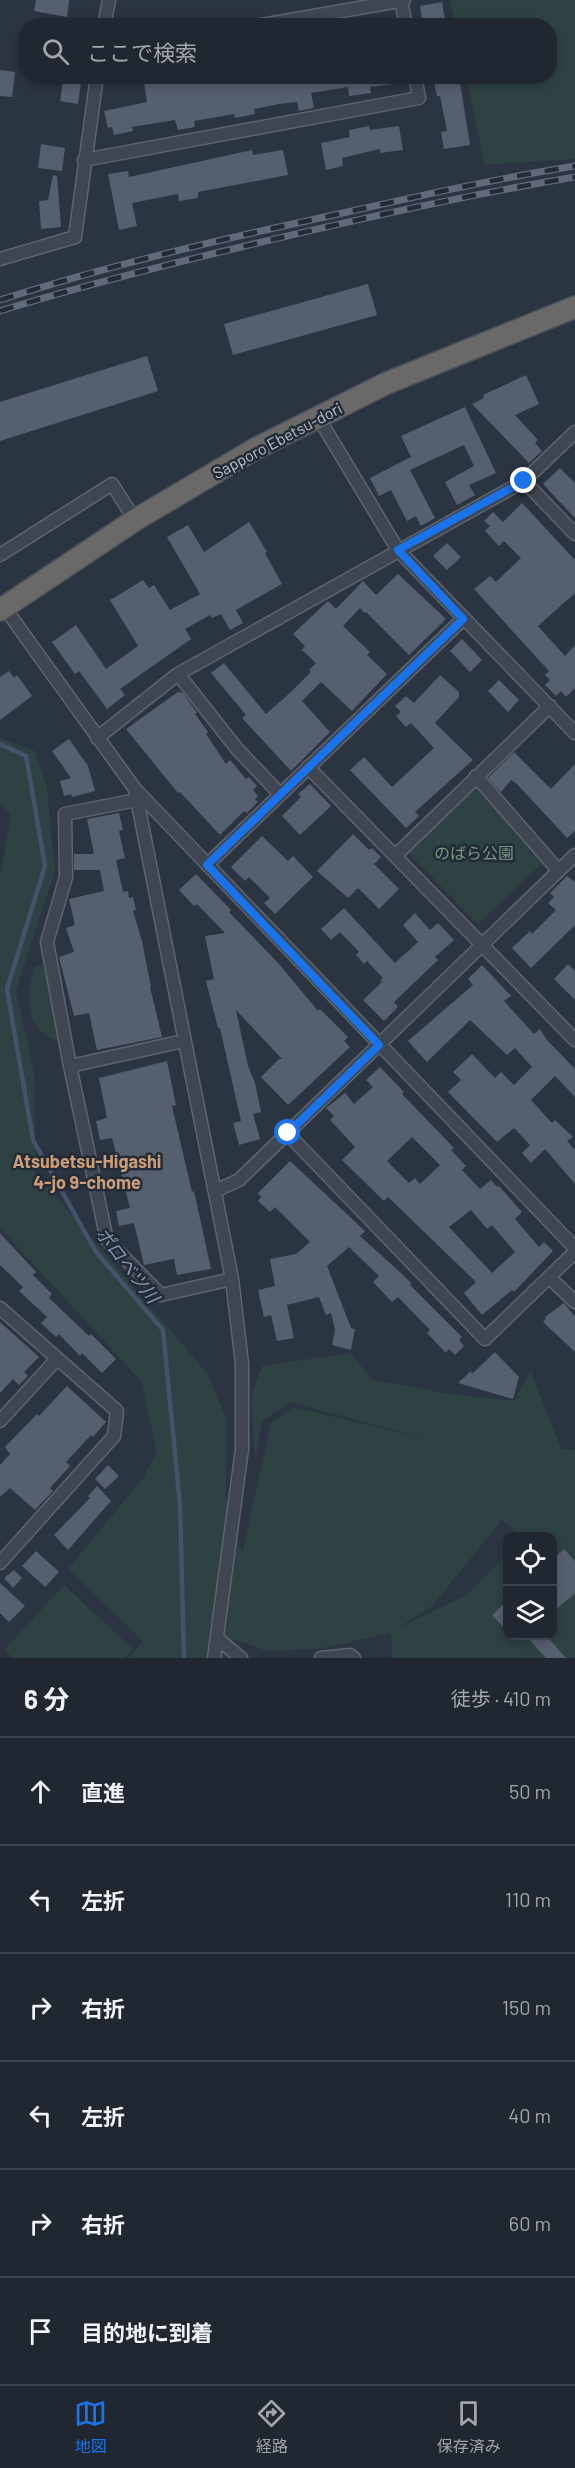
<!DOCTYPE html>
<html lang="ja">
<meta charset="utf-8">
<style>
:root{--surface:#202731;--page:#282f39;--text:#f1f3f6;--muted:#a2a5ab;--line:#3d444d;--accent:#1a73e8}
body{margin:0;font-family:Barlow,"Noto Sans JP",sans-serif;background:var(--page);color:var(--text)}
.controls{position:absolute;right:18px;bottom:18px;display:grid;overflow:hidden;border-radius:12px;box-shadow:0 3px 9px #0003}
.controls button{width:54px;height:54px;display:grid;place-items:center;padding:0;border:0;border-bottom:2px solid var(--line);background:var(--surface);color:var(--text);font:30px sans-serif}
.stop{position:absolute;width:18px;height:18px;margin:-14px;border:4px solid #1a73e8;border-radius:50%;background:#fff}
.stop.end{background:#1a73e8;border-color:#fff;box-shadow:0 2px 6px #0008}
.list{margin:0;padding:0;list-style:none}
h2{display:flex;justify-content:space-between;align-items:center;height:78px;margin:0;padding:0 24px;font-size:26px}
h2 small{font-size:20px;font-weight:400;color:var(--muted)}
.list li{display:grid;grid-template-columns:39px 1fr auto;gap:18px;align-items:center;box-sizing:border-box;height:108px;padding:0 24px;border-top:2px solid var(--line)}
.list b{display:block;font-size:22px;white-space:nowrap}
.list em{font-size:20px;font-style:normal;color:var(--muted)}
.icon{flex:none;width:33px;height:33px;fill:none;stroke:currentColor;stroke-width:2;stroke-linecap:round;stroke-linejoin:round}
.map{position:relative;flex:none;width:575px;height:1658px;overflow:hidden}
.search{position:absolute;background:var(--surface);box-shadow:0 3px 9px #0003;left:18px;right:18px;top:18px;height:66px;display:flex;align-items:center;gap:15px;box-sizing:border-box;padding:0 21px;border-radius:24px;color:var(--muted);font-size:22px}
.sheet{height:726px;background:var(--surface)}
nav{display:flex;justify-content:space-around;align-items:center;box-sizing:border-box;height:84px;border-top:2px solid var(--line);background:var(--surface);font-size:16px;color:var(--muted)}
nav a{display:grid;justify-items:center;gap:3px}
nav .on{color:var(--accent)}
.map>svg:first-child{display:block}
</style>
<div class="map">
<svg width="575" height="1658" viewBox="0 0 575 1658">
<rect width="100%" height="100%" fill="#2b3441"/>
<path fill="#2e4143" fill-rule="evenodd" d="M450,0H575V159L485,165L466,77L550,76V26L455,25Z
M0,738L35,751L47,788L55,871L16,991L34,1072L36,1173L207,1373L227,1421L226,1501L242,1553L271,1423L293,1407L431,1440L290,1402L262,1421L255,1462L251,1397L262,1366L350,1353L373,1380L445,1393L514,1401L531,1371L561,1449L575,1450V1658H392L391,1633L318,1649L267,1651L233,1639L229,1658H128L143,1641L68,1569L143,1478L157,1452L141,1381L0,1228V877L11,814L0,804ZM502,1520L520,1536H552V1636H508L507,1555L468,1594L397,1629L432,1606Z
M475,784L545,861L478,924L406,851Z
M43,964L60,1042C22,1028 27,999 34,967Z
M64,1585L133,1649L125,1658H13L4,1650Z"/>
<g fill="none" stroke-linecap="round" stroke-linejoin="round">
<path stroke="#44536a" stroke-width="4.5" d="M0,744L26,756L45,866L7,989L33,1140L96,1252L163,1330L180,1505L184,1658"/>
</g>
<path fill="#565f6e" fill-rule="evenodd" d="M36,0H69L67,17L34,11Z
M442,2L446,26H423L420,6Z
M0,70L15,72L12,97L0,96Z
M143,76H280V80L298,76H393L394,84L370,87L371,93L349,96L348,87L311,93L314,108L299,111L297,102L279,104L254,109L255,114L235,118L234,114L194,121L195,127L178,130L175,120L132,127L133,131L114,135L112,127L108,128L104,111L147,102Z
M433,76H459L470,145L444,149L441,132L447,131L440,96H437Z
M63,80L81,83L78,104L60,101Z
M369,126L370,130L399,126L403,150L380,153V149L342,158L343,166L326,170L321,143L350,137L349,130Z
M41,144L65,148L62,171L38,168Z
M252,150L253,155L283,150L288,175L198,192V198L179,201L178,194L132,203L137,226L119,230L108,174L128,171L129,177Z
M53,175L57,176L61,227L41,229L39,201L48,200Z
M368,284L377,315L233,355L224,324Z
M147,356L158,391L0,441V402Z
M526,375L539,404L515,415L538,440L535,443L542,451L529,463L472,404L484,398L483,395Z
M465,407L496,473L469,485L475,495L457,505L445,482L474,466L464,445L410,470L435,518L421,526L416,516L407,521L391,490L379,496L370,478L411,457L401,436Z
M560,468L575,483V518L543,484Z
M522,503L575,560V593L538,626L565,656L575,645V688L566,697L561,691L556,696L545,685L550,680L545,675L549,671L474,589L490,576L496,582L521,558L504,541L499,546L485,531L490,526L484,521L493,512L503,522Z
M249,522L267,552L265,553L282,584L236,610L243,623L230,630L221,614L212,618L210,615L185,629L191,639L120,689L125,695L107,709L79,671L75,674L52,642L76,625L106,669L138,646L110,600L143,580L149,588L154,585L170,610L200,594L167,537L188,525L204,552Z
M447,543L461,557L447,570L433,556Z
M398,574L446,619L409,655L366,612L365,613L360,608L343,626L370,652L367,655L387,674L352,711L321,682L302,701L330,732L291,771L242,718L246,715L211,673L224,663L266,714L292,691L311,672L309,670L316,663L302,650L305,646L293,634L328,601L336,609L363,581L376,595Z
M462,639L482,660L470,672L450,651Z
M9,671L14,678L17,675L32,696L0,720V677Z
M440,675L459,692V697L435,723L473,760L415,812L419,816L406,828L350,770L364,757L392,787L434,748L411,723L406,727L396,716L401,712L395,706L406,696L414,703Z
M499,680L519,700L508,712L488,691Z
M178,692L183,693L197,713L195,714L208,732L206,734L226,764L230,760L246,779L249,777L257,786L253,790L258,796L255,799L258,802L247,813L244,811L220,835L180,792L178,793L126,729Z
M69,739L88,766L95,791L72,797L71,794L64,796L60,781L71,778L52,751Z
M514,752L551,789L575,764V831L567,838L517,784L511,780L501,792L488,778Z
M310,784L331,806L300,835L282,816L301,797L298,794Z
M119,813L123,830L119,831L125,858L116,860L123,892L128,891L129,898L133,897L136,910L133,911L142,941L151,987H150L162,1037L97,1050L89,1013L74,1016L59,957L74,952L66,928L75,925L69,899L104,891L100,870H74V854H94L87,819Z
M353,834L369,850L372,848L381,857L374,864L399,889L379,909L358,888L348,898L317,871Z
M262,836L288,861L293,856L313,877L275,914L264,903L270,898L249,877L245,881L231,867Z
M196,874L231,910L229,912L279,964L318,1011L320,1009L348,1037L344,1041L350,1047L288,1105L261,1077L279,1059H282L236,1010L248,1066L255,1083L261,1112L253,1114L260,1139L239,1145L233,1123L241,1121L220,1028H218L206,981L214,979L205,936L225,933L197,904L194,906L179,890Z
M567,876L575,882V925L531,968L512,948L530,931L532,934L556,910L548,903L554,897L550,893Z
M344,908L395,963L418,942L403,925L415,913L430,930L438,923L454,940L435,957L438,960L394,1002L398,1007L384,1021L363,1000L382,982L380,980L383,978L367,961L364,964L356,955L359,952L340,932L331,940L321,929Z
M568,964L575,971V1000L554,979Z
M482,965L511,996L504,1001L534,1034L540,1029L547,1040L575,1069V1097L555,1076L531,1100L552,1123L555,1120L573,1137L567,1141L575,1150V1184L545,1149L531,1163L522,1153L530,1145L514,1128L497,1142L448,1092L461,1080L453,1072L472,1054L495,1078L501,1072L514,1085L532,1067L515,1048L507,1055L470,1020L427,1062L408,1041L473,985L468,979Z
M167,1061L176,1105L172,1106L192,1192L194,1191L211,1269L177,1275L174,1259L144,1265L134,1223L119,1226L116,1211L130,1208L112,1138L100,1140L96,1121L107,1118L99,1078Z
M380,1067L404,1092L402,1094L454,1148L451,1150L466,1166L462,1170L480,1189L491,1180L497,1187L499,1186L522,1212L515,1219L539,1247L544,1242L553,1251L514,1292L512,1290L482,1315L464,1293L476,1282L388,1197L384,1201L342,1160L355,1147L330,1120L334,1116L326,1108L345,1093L354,1104L373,1087L366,1080ZM412,1137L440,1165L420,1184L415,1178L409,1183L387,1161ZM471,1210L487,1229L492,1225L515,1252L492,1273L449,1227Z
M290,1161L365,1231L360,1236L402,1274L411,1283L410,1285L462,1337L459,1340L464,1346L455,1355L449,1349L446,1353L427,1333L430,1330L398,1297L392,1302L373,1282L379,1276L349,1247L327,1266L351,1328L355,1329L351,1350L332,1345L335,1330L331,1313L326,1315L319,1297L287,1305L294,1338L277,1341L271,1315L264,1317L258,1290L275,1286L270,1259L296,1254L310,1242L275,1207L270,1212L258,1201L261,1197L258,1193Z
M0,1233L36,1272L33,1275L52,1294L49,1298L89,1336L91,1334L116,1359L102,1373L82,1353L80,1356L59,1334L56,1337L41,1323L47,1317L19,1291L23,1287L0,1265Z
M564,1303L575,1317V1352L543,1322L546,1318L545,1317Z
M0,1322L39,1357L24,1372L28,1376L19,1385L13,1379L0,1393Z
M495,1352L519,1377L513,1399L458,1383L471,1371L472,1374Z
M67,1386L106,1422L93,1437L91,1435L66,1462L70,1466L50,1488L53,1491L35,1510L10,1488L0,1497V1465L10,1454L5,1447L37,1414L39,1416Z
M108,1465L119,1476L105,1489L95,1479Z
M97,1486L111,1501L68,1550L54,1535L90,1498L88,1496Z
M564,1549L575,1561V1593L552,1613V1560Z
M36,1551L59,1572L45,1587L22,1566Z
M14,1570L22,1578L13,1588L4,1578Z
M0,1583L25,1606L9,1622L0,1613Z
M507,1601V1631L492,1615Z
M525,1635H546L566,1658H546Z"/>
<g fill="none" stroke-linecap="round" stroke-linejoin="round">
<g stroke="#5d646f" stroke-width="15">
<path id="minor" d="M401,0L406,26
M104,26L109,0
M256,26L404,0
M84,160L419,98L415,76
M0,259L75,237L97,76
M318,417L398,550L575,733
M524,481L575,534
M0,555L112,484L135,520
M4,607L135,789L575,1248
M178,674L238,750L279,793
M97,738L178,674L524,481L575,432
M308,767L575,1040
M476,776L558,870
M135,789L232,1279L242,1364V1449L214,1658
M137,800L65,814L66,877L47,942L70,1066L107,1240L161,1295L232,1279
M395,856L550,706
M207,865L463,619
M70,1066L184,1041
M287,1133L485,1339L575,1252
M215,1191L239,1180L575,855
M550,1278L575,1302
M0,1308L117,1411L114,1436L0,1563
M0,1421L57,1359
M217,1638L241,1658
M321,1658L350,1655L354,1658"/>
</g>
<g stroke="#49515c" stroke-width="24">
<path id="trunk" d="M0,610L135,520L255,449L387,383L575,307"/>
</g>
<use href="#minor" stroke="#3f4651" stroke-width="12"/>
<use href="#trunk" stroke="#6a6967" stroke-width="21"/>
<g stroke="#616a78" stroke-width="7">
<path id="rail" d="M0,300C110,265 222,239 334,215C414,197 494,179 575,166
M0,311C78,287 157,267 237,248C349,221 461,196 575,177"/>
</g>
<use href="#rail" stroke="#232b37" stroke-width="4.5" stroke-dasharray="14" stroke-linecap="butt"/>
</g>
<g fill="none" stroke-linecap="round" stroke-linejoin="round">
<path stroke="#1a73e8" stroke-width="8" d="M288,1133L379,1045L207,865L463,619L398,550L524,481"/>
</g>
<g text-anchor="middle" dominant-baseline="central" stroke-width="5" stroke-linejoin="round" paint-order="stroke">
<g font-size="16" fill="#bcc1cb" stroke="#232b37">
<text transform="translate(277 440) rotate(-28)">Sapporo Ebetsu-dori</text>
</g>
<g font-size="16" fill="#76997f" stroke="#232b37">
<text x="474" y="852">のばら公園</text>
</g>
<g font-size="18" font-weight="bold" fill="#cc9d76" stroke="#232b37">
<text x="87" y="1161">Atsubetsu-Higashi<tspan x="87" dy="21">4-jo 9-chome</tspan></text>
</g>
<g font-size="18" font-style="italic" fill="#8697af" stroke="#232b37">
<text transform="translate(128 1265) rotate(52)">ポロベツ川</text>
</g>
</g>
</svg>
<div class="controls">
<button><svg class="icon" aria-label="locate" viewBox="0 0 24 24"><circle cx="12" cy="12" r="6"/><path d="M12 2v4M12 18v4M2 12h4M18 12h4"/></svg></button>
<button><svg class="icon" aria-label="layers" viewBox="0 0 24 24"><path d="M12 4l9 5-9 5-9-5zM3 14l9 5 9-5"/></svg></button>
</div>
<div class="stop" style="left:288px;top:1133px"></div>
<div class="stop end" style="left:524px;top:481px"></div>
<div class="search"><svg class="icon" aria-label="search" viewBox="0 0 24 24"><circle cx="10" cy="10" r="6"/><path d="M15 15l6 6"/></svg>ここで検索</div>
</div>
<section class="sheet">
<h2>6 分<small>徒歩 · 410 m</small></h2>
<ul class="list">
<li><svg class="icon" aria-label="ahead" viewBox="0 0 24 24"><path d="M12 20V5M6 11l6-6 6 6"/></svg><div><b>直進</b></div><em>50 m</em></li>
<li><svg class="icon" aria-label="left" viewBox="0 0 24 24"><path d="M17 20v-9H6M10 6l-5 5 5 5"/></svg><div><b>左折</b></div><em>110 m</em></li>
<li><svg class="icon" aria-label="right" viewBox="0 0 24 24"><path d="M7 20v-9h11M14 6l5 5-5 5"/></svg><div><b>右折</b></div><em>150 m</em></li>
<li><svg class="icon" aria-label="left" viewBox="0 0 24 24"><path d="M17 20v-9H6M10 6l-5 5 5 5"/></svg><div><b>左折</b></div><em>40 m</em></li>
<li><svg class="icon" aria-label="right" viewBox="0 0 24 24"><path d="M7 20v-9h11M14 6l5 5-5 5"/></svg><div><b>右折</b></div><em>60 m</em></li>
<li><svg class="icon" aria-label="arrive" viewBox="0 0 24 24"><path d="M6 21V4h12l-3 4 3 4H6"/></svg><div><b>目的地に到着</b></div></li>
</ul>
</section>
<nav>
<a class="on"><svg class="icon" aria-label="map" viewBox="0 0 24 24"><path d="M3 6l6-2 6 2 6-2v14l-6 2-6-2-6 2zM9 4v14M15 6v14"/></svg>地図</a>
<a><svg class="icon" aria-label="directions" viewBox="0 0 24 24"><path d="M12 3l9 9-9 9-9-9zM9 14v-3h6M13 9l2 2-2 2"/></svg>経路</a>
<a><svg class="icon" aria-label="saved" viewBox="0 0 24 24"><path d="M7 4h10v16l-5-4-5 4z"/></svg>保存済み</a>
</nav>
